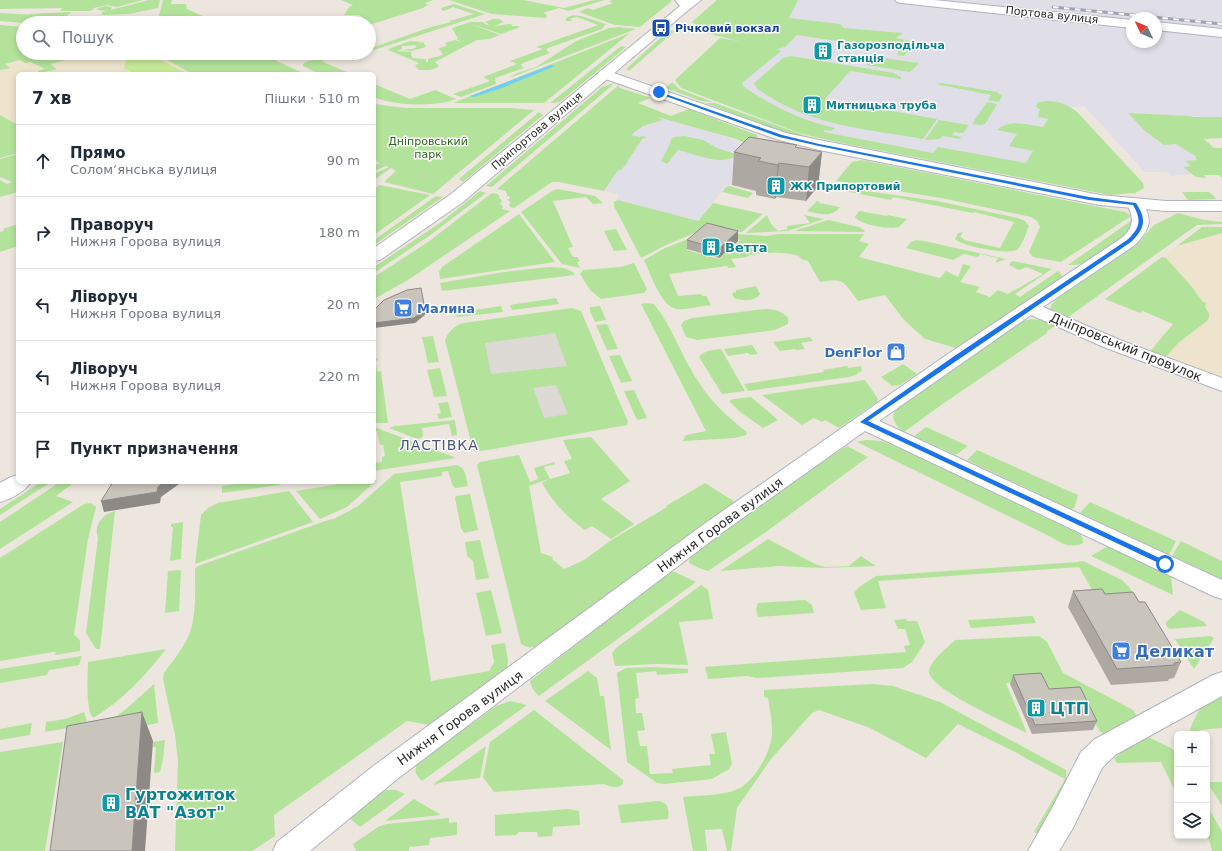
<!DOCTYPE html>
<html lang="uk">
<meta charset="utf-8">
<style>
:root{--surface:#fff;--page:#f6f6f7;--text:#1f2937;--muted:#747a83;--line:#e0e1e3}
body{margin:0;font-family:"DejaVu Sans",sans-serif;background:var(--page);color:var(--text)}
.controls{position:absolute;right:12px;bottom:12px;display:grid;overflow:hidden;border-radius:6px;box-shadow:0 2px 6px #0003}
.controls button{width:36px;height:36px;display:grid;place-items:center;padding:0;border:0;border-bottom:1px solid var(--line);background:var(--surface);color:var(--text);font:20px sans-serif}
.compass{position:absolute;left:1126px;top:12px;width:36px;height:36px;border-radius:50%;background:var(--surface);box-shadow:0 2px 6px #0003;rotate:314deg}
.stop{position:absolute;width:12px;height:12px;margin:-9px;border:3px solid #1a73e8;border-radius:50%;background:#fff}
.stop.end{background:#1a73e8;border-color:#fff;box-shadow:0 1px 4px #0008}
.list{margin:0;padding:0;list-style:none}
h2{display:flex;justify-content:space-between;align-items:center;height:52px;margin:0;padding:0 16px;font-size:17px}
h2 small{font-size:13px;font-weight:400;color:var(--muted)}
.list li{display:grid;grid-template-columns:26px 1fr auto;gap:12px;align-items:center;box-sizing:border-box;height:72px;padding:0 16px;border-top:1px solid var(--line)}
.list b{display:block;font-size:15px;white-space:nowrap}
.list p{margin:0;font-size:13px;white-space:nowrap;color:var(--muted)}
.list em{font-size:13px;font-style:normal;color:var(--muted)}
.icon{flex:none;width:22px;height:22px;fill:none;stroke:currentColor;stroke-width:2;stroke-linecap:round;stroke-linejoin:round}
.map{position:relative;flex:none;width:1222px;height:851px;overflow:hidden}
.search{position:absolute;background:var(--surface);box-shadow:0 2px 6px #0003;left:16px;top:16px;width:360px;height:44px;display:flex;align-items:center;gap:10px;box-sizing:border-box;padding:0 14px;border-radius:22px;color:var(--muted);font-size:15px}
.panel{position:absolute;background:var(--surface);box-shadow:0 2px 6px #0003;left:16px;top:72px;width:360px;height:412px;border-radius:6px}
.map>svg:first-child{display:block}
</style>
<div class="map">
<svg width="1222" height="851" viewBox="0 0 1222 851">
<rect width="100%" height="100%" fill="#ede6de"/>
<path fill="#e0dee6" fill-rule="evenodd" d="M798,0H1222V118L1129,113L1145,131L1164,145L1176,144L1195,156L1198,160L1191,166L1183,167L1192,174L1171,176L1166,172H1145L1084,106L1070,107L1092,188L803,133L682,87L734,36L788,18ZM1132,18H1156V42H1132Z
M649,115L723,136L747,145L766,149L731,185L725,187L698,221L625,203L617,200L619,194L564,182L558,179L559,174L605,119Z"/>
<path fill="#eee4cd" d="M51,53H166L208,74H18V149L0,155V67Z
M1202,227H1222V379L1148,353L1162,335L1173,324L1143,311L1140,313L1105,299Z"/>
<path fill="#b3e39a" d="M0,0H143L117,7L107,5L94,8V9L90,11H60L62,8L0,9Z
M149,0H160L158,8L129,14L102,15V12L107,11L97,10L98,8L106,6L112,7L111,10Z
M163,0H172L171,4H186L187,9L209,19C190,24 177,26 159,16Z
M341,0H433L425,3L428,5L423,8L369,25V23H340L342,18L358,16L359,19L364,18L359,15H344L349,7L353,5Z
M449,0H523L564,8L594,0H605L568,11L559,8L543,13L547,15L546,18L492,14Z
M613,0H671L672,1L640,27L615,25L579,12L588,8L593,10L613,3L609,1Z
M717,0H798L789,18L840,24L844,28L903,33L896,38L915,42L904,56L897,55L899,51L887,49L888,48L871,44L870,46L873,47L870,50L861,49L864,45L797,35L785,47L777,49L781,51L742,83L744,87C772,106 801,120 835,128L831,131L825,130L823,132L933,153L938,147L1026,163L1033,151L1009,146L1017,134L997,130C1010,118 1028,125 1043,127L1048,119L1038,117L1039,111L1041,110L1036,107L1037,103C1051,98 1067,103 1078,113L1143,183L1144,188L1135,193L1110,195L842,143L802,134L681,88L675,80L720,38L739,41L706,33L692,22Z
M454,4L485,14L374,50L369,49V47L371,48L428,28L451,22L449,21L474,14L453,7L444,11L442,10L441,8Z
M70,12L71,13L67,15L69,17L77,20L73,23H23L0,21V13L37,15L28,14Z
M573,15L581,16L606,24L602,29L548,48L546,50L550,53L523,63L521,65L524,68L495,78L496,84L461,97L453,94L490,81L483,77L517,64L510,61L543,49L536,47L598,25L577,17L570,19L572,21H566V18Z
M493,19H499L504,22L494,26L511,24L512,26H519L518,28L501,34L468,23L500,35L489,39L477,40L435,62L439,66L436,68L430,70H419L415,66L419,63L388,50L380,51L389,50L388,49L410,41L422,42L416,45L423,42L426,47L412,51L400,50L413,49L417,47L415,45L402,46V49L397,51L411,52L412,58L426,59V62H428V59L443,55L439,48L447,46L445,43L455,40L462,42L456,39H458L452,28L470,22H483L485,24L491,26L485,22Z
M0,25L23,27V53H91L50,64L57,69L41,73L37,71L45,69L31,62L25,63L20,60L5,64L10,68L0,70Z
M619,27L636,29L507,79L517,73L536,67L576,41L609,28Z
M669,30L675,31L629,71L626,69Z
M630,33L544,103H453Z
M621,46L626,47L560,102L550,103Z
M154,53H279L270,58L305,74H193Z
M334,53H345L321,61L351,74H320L303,66V64L306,62Z
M791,56L894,73L901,77V79L850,71L825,99L937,119L923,139C872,130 815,126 770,97C764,93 756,90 754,83L783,58Z
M864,57H876L919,63L910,72L867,65L861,62V59Z
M672,82L679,89L713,102L701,101L666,88Z
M615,83L492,187L486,186L602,87Z
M942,83L997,92L1002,96L999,102L988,100L991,95L936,84Z
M374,84L410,99L435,90L456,99C437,107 394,106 374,97Z
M620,84L618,87L620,88L651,98L638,103L671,116L689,109L757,135L758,140L747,144L736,139L657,117L663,120L643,126L631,135L640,137L642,136L647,137L642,139L627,162H628L621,170H618L604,191L571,183L603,191L559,182H552L514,208L510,207L509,204L511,203L507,199H510L509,196H507L506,191L497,189Z
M987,102L997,104L985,124L980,125L972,124Z
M705,103H715L817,140L777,130Z
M374,104L405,108H511L534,110L433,194L384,182L396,171L391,168L374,180V174L389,167L386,166L374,171V166L380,163L374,160Z
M539,112L543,115L463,182L459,179Z
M1128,113L1191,116L1192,117H1222V138L1204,139L1214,148H1222V178L1219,175H1204L1206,178L1196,177L1183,167L1191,166L1185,161L1197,160L1195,156L1176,144L1164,145L1145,131Z
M0,115L18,125V153L0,158Z
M939,120L969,125L963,133L954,132L952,135L961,137L960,139L943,136L939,139L925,140Z
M684,136L703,140L717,148L738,155C721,167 697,154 678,150L667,164L661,161L670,144L671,139L675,137Z
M18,154V192L0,197V180L7,184L12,182L0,177V159Z
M862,160L1125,212L1131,216L1061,262L1033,257L1029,252L1040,227L1037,221L1031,217L941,198L836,181L852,162Z
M379,185L430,195L374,235V189Z
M730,186L753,193L748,198L722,192L726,187Z
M831,186L937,201L1018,218L1025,221L1029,226C1026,233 1023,244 1018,249C1011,256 961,246 955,239L958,233L963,232L960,237L964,239V240L1000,248L1014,222L974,212L973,213L893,197L891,200L828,188Z
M558,189L595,196L603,203L593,204L586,197L553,201L573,247L568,248L573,257H577L580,261L577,262L580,268L562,264L521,212L552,191Z
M480,191L486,193L429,236L374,273V267L440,223Z
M1182,192H1209L1217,199L1188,200Z
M492,193L498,194L500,198L498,199H501L502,202L500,203L503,207L502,209L510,211L408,280L374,299V277L428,242Z
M436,196L443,197L374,245V240Z
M618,200L698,221L713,203L763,214L742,232H697L666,245L641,258L614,206V202Z
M817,201L820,202L819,203L840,207C831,218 820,214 807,211Z
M859,211L887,216L888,215L907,219L899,227C891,230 860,225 855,217Z
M1178,213L1204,220L1222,222V224L1197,225L1064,320L1050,310L1052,304L1058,298L1138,243L1154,225Z
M519,214L555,262L440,279L439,272L442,267Z
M767,215L771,224L778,231L788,229L786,226L810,223L804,215L824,219L788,231L746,233Z
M828,220L859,227L864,230L865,232L794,231Z
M1132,220C1133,234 1096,258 1084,263C1079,265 1073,265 1068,265Z
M18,224V246L0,252V232L4,231L3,229Z
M1202,227H1222V233L1177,246Z
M616,229L627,250L614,251L604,231Z
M736,234L766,236L779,234H864L859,241L869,244L859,257L940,278L946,271L958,277L963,264L971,266L960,282L980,287L976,292L990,297L998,290L1008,294L1043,274L1027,267L1019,270L1009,265L1012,261L1052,269L1015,294L1020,297L1058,271L1061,274L1063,278L956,348L925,339L904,320L885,295L858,301C843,281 845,278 820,282L808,261L801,259L799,256C782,251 767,253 749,255L747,257L731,259L736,267L728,268L727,266L669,274L678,296L701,294L702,296H706L711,305C700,306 687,310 676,309C661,306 650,273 644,260L665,248L693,237L687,244V250L719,259L740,240L729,236Z
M916,240L924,241L1006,259L995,263L998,258L980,254L978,257L964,254L953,260L906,248L911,242Z
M1162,257L1166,258L1192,287L1202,301L1206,303L1205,307C1209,313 1211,315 1207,321L1178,343L1166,357L1149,353L1173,324L1143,311L1140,313L1105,299Z
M634,263L647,289L644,293L601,299L590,290L580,274L583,270L621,267Z
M548,267C557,267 570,267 575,275L442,291L440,283L504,272Z
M756,286L760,294C754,302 743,301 734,298L732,293L736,292V290Z
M556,298L559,304L512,310L510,305Z
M646,303L654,304C674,329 682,359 700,384C712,403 729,418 747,432L746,435L735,438L683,441L686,435L706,431L641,304Z
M501,306L503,312L457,317L456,313Z
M600,306L606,320L595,322L590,311V307Z
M572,308L581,311L628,422L627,425L476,452L473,450L445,340C448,332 454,326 463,323Z
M764,309C773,309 782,310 788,318V324L775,330L697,340L686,337L681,325L684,321L692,318Z
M1031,319L1049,321L1057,325L1047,331V333L944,403L904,432C900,430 897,427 895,422C890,413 897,409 903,403L1020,322Z
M607,324L618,349L607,350L596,325Z
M433,336L439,362L428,363L422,337Z
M810,337L813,341L801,343L805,349L796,350L795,349L780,351L773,342Z
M752,345L758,354L750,355L748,353L728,356L724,349Z
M721,349L745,391L722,394L699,357C704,350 713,350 721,349Z
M620,355L632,381L621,383L609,356Z
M374,358H378V360L376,361L377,372L381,371L388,423H377L374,421Z
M903,364L917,374L900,385L892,386L881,377Z
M847,366L848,368L861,366L862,371L858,373L856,375L849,377L748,391L744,384L824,372L823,370Z
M440,368L447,396L434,397L427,370Z
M865,380L878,399L877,402L839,428L825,420L822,422L814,418L802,425L762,395Z
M634,390L647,418L637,420L624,391Z
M751,397L778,420L763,428L740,412L729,401L733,399Z
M448,402L452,417L439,419L437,414L441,413L438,403Z
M455,420L457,435L452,436L449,424L422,428L423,436L421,438L417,439L389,428L395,426Z
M374,427L454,457L455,458L374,471V463L382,462V457L385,456L383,445H380L377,431H374Z
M926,427L968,446L956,455L914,436Z
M591,437L630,481L601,499L634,524L611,539L592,526L585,530C567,518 553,502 542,483L549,479L529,486L541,553L553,557L552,559L564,569L584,560L613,539L667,507L666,506L705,483L735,502L545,642C537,647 530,650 521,644L477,465L480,462L519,455L530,482L538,479L534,468L554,462L555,464L544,467L550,479L570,473L564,461L572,459L563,440Z
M866,440L882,441L894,446L1080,534L1083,539V543C1071,549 1060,543 1051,537L857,442Z
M847,446L868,457L766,532L708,571L699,568L689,563L691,553L829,457Z
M977,450L1078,495L1075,506L1072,510L967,460Z
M457,465C466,468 466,477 468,486L455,488L452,484L448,471L442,472V476L400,482L431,681L489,671L494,662L491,645L505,643L508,660L507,670L430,725L407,721L274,815L275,836L252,851H175L178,761L175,735L163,679L164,673C172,662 182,650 188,637C197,617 195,591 195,569L198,566L331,519H334L358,506L394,474Z
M374,479L377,480L347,507L320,519L296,491L352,482H374Z
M41,482H51L0,515V509Z
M60,482H75L56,496L73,502L0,549V522Z
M250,482H279V485L222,493V486Z
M289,491L313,522L195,564L201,515L208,508L218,503Z
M470,494L478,530L464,533L461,528L455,498L456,496Z
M1090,502L1176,541L1169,555L1080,513Z
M91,503L96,507L88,539L74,634L80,641V651L55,655L56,652H53L0,661V558L84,504Z
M115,511L100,649H96L86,633L98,538C93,525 103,514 115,511Z
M183,522L181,559L170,561L173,527H171V524Z
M768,539L815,564L825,567L849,566L861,556L876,566L824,568L778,566L720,571Z
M480,540L489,578L476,580L473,561L467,556L465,542Z
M1181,541L1222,561V580L1172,556Z
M1108,546L1171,576L1173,595L1091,556Z
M1083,561L1122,580L1129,587L1140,604L1102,607L1079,567L878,581L886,608L861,610L854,593L859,587L876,576L1077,562Z
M181,570L179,611L165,613L168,571Z
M668,572H675L696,582L539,696C534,691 531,688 530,681Z
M701,585L708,590L713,619L679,622L688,665L658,664L615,666L612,653L616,648Z
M491,590L502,633L486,636L476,593Z
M805,600L812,605L814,613L758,617L756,609L758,603Z
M1180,610L1204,622L1207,626L1169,629L1165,623Z
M1033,616L1036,623L971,628L968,620Z
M906,619L907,621H917L925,642L912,662L903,668L757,678L747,676L708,679L705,667L906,652L904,646L910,645L905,629H898L894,620Z
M1039,636L1047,642L1063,673L1133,710L1137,716L1109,735C1100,734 1099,730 1095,723L1049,695L1041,679L1006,683L1027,733C1012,725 925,688 929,670C933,658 947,648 955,640Z
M1211,636L1214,638L1194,669L1175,639Z
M166,649C145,676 123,700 93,718C85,709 88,674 88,662Z
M82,656L79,665L49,670L47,675L0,683V669Z
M654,667L688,669V673L657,675L656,671L636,673L639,698L635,699L636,713H642L645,730L637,731L640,746H647L650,774L673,773L672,769L711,765L709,754H715L711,734L726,732L732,763L729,769L712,779L664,784L657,783L627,762L617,673L626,668Z
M588,671L597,678L600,696H604L611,750L545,701Z
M154,684L158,723L87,738L126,709Z
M873,684L893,686L940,702L1066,770L1067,790L1041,836L1034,832L1065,779L1027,759L1019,754L958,724L926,758L870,728L819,710L812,713L771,759L737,808L731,851H727L722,829L705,830L707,851H693L683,797C700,795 720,796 736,790C754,783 772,751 772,732C772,721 770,709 768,698L764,697V690Z
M1222,694V728L1199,730L1201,734H1189L1192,724L1203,703Z
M510,701L527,705L422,781C416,775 414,773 417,764L496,706Z
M534,710L623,780V784C617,789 611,787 604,784L494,792L483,777L490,742Z
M84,712L87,721L68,728L45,732L46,722L65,719Z
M32,723L30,735L0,740V729Z
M1146,736L1171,748L1177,753V795L1161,762L1117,763L1114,758Z
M165,740L163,759L160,772L154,773L156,747H153V742Z
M63,742L45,851H0V752Z
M486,746L480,778L443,782L434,785L435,783Z
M1207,782H1222V806Z
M387,790H396L405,794L360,827L348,817L381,791Z
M414,799L441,815L385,821Z
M659,801C669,803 669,811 668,819L621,823L618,805Z
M1207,805L1222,832V851H1212L1209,839H1206L1204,836H1207Z
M568,809L579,811L580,825L553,827L552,836L538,837L537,832H519L516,835L495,836V815Z
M449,818V823L457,822V835L430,838L429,845L409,847V851H356L353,844L378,827L386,824Z"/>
<path fill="#c7eb96" d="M127,57L158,59L188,74H136L124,68Z"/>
<path fill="#ddd9d5" d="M555,333L567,366L491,374L485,343Z
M556,385L568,414L544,418L533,388Z"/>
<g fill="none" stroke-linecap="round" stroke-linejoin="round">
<path fill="#71ceef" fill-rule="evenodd" d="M551,65L555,66L502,88L474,97L470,96Z"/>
<g stroke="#b1b4bf" stroke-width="2">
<path id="minor" d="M688,0H701L691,8H683L681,6Z
M895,0H934L1132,20V28L901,3L897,2Z
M1156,22L1222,29V37L1156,30Z
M1135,199L1141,201C1154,220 1150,229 1135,245L1043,307L1120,340L1222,378V391L1106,348L1031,315L879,421L1222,580V599L1213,596L865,431L723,532L396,780L310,851H273L277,842L376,764L707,522L945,356L1123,237C1134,226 1134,218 1127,204L1129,201Z
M1222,672V696L1115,755L1102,768L1073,828L1059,851H1028L1051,810L1081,752L1095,739L1213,675Z"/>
</g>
<g stroke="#b1b4bf" stroke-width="2">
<path id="tertiary" d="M605,70L786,133L819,140L1100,195L1166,201H1222V211H1166L1100,205L819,150L776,139L600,77L598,74L600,71Z"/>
</g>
<g stroke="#b1b4bf" stroke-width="2">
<path id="secondary" d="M675,0H688L693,6L463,202L380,260L374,261V248L451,194L680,6Z
M18,475V482H31C24,492 11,499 0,502V483L11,477Z"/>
</g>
<use href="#minor" fill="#fff" fill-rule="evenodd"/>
<use href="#tertiary" fill="#fff" fill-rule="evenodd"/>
<use href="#secondary" fill="#fff" fill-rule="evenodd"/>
<g stroke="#a0a3b6" stroke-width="3">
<path id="rail" d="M1053,7L1222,24"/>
</g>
<use href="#rail" stroke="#fff" stroke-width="2" stroke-dasharray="5.5" stroke-linecap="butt"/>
</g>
<path fill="#ada9a2" d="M734,152H822L818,186L806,201L776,197L775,199L756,195V191L732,185Z
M738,231V241L719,258L687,249V240Z
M1073,591L1139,602L1181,662L1174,678L1169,679L1168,681L1111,685L1068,607Z
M1013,675L1049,689L1097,721L1093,730L1032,734L1010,684Z"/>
<path fill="#8d8984" d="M822,152L818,186L806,201L809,167Z
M779,163L776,197L775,199L778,165Z
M738,231V241L719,258V249Z
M425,309L426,314L415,323L374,328V323Z
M164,482H187V483L179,484L161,497L160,503L104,512L101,501Z
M142,712L153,741L145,851H132Z"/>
<path fill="#c9c4bc" stroke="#8d8984" d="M749,137L797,145L795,147L822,152L809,167L779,163L778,165L758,161L761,158L734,152Z
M707,223L738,231L719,249L687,240Z
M421,288L425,309L414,318L374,323V311L376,308L384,300L407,290Z
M113,482H164L158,487L157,492L101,501Z
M1102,589L1105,594L1133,592L1139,602H1145L1181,662L1174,663L1175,665L1117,669L1073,591Z
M1041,673L1049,689L1080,687L1097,721L1035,725L1013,675Z
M142,712L132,851H50L67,726Z"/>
<path fill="#1a73e8" d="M657,91L782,135L819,144L1089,197L1136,203C1147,220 1145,228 1131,242L868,421L1168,562V565H1163L860,422L950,359L1127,240C1140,228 1142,220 1133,205L1089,200L819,146L779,137L657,93Z"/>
<defs>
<g id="bus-square" transform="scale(1)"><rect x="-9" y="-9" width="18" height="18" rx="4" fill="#1a4fb4" stroke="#fff"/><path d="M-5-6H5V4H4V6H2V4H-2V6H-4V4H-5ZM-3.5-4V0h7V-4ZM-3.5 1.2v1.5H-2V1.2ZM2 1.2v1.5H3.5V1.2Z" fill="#fff"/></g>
<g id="building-square" transform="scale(1)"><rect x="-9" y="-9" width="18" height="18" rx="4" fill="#0f9aa8" stroke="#fff"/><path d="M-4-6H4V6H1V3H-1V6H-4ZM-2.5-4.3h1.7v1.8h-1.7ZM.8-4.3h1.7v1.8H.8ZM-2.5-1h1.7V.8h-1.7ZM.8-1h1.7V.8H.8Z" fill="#fff"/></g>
<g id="supermarket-square" transform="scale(1)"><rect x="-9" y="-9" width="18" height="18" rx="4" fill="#3f7fe0" stroke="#fff"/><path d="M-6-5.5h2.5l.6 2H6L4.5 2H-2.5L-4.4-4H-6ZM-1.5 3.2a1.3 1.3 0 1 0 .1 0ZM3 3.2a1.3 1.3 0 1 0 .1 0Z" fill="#fff"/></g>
<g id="shop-square" transform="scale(1)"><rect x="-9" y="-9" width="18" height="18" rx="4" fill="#3f7fe0" stroke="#fff"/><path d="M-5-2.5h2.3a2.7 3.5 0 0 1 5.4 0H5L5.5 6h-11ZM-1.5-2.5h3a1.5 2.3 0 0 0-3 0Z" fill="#fff"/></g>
</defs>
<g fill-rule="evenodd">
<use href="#bus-square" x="661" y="28"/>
<use href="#building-square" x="823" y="51"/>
<use href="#building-square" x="812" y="105"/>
<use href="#building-square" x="776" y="186"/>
<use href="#building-square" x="711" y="247"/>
<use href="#supermarket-square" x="403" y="308"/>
<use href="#shop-square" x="896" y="352"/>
<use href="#supermarket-square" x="1121" y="651"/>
<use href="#building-square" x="1036" y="708"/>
<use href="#building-square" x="111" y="803"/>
</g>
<g text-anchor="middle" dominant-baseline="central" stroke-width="3" stroke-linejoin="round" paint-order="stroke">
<g font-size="11" fill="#2b2b2b" stroke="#fff">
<text transform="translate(1052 15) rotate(6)">Портова вулиця</text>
<text transform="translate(537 131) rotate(-40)">Припортова вулиця</text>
</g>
<g font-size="11" font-weight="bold" fill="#164399" stroke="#fff" text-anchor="start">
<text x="675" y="28">Річковий вокзал</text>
</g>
<g font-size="11" font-weight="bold" fill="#0d838f" stroke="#fff" text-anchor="start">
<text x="837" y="45">Газорозподільча<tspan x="837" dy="13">станція</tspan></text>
<text x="826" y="105">Митницька труба</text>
<text x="790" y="186">ЖК Припортовий</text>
</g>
<g font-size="11" fill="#2b691a" stroke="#fff">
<text x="428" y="141">Дніпровський<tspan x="428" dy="13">парк</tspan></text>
</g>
<g font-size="13" font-weight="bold" fill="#0d838f" stroke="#fff" text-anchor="start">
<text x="725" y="247">Ветта</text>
</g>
<g font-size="13" font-weight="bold" fill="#366cbe" stroke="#fff" text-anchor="start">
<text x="417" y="308">Малина</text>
<text x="882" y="352" text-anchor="end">DenFlor</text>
</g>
<g font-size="13" fill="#2b2b2b" stroke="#fff">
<text transform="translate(1126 347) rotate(22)">Дніпровський провулок</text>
<text transform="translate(720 525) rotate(-36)">Нижня Горова вулиця</text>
<text transform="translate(460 718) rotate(-36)">Нижня Горова вулиця</text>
</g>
<g font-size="14" letter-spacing="1" fill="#4b547c" stroke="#fff">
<text x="439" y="445">ЛАСТІВКА</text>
</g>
<g font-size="16" font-weight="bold" fill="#366cbe" stroke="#fff" text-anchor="start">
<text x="1135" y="651">Деликат</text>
</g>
<g font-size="16" font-weight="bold" fill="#0d838f" stroke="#fff" text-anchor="start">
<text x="1050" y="708">ЦТП</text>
<text x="125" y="794">Гуртожиток<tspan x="125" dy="18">ВАТ "Азот"</tspan></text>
</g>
</g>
</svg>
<div class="controls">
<button>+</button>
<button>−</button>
<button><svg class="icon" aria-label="layers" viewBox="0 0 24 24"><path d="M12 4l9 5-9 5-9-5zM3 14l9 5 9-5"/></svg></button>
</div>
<svg class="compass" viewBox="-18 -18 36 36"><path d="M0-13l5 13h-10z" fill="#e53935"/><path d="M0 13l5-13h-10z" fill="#747a83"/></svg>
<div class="stop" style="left:1165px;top:564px"></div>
<div class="stop end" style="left:659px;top:92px"></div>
<div class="search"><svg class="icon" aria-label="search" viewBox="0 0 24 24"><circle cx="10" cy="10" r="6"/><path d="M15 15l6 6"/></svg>Пошук</div>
<section class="panel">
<h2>7 хв<small>Пішки · 510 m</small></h2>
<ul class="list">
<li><svg class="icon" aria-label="ahead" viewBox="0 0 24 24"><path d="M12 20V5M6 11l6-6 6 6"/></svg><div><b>Прямо</b><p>Соломʼянська вулиця</p></div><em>90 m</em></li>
<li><svg class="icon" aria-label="right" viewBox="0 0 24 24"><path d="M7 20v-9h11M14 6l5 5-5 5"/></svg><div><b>Праворуч</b><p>Нижня Горова вулиця</p></div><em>180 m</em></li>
<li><svg class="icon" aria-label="left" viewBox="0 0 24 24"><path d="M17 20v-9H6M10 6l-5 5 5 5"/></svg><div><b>Ліворуч</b><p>Нижня Горова вулиця</p></div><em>20 m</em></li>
<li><svg class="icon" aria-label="left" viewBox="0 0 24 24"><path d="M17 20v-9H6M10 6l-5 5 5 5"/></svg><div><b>Ліворуч</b><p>Нижня Горова вулиця</p></div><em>220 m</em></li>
<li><svg class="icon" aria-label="arrive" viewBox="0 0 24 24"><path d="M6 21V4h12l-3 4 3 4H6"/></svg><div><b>Пункт призначення</b></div></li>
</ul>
</section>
</div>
